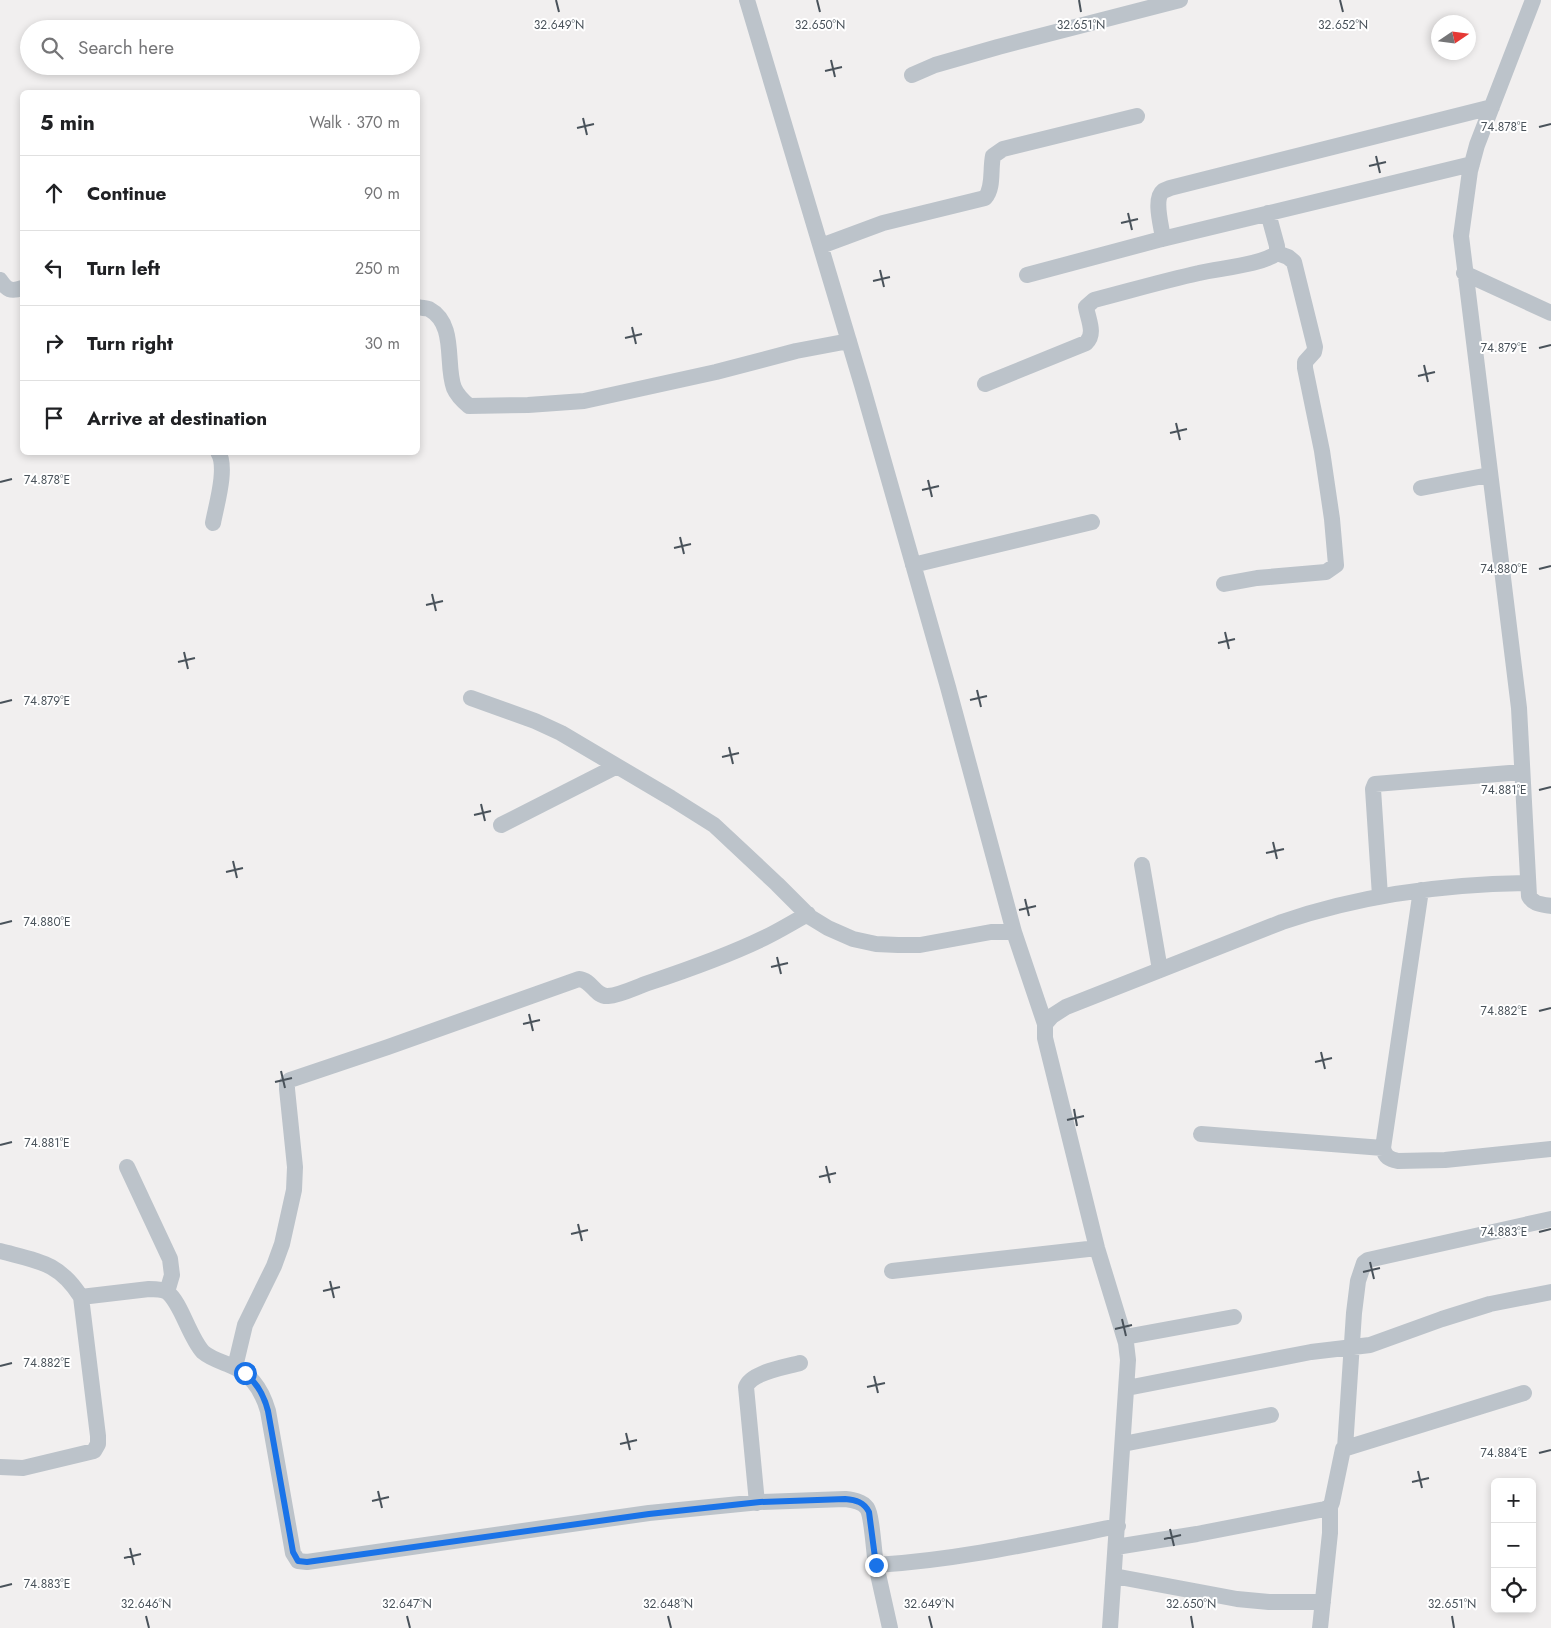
<!DOCTYPE html>
<meta charset="utf-8">
<style>
:root{--surface:#fff;--page:#f6f6f6;--text:#202124;--muted:#757577;--line:#e0e0e0}
body{margin:0;font-family:Jost,sans-serif;background:var(--page);color:var(--text)}
.controls{position:absolute;right:15px;bottom:15px;display:grid;overflow:hidden;border-radius:8px;box-shadow:0 2px 8px #0003}
.controls button{width:45px;height:45px;display:grid;place-items:center;padding:0;border:0;border-bottom:1px solid var(--line);background:var(--surface);color:var(--text);font:25px sans-serif}
.compass{position:absolute;left:1431px;top:15px;width:45px;height:45px;border-radius:50%;background:var(--surface);box-shadow:0 2px 8px #0003;rotate:77deg}
.stop{position:absolute;width:15px;height:15px;margin:-11px;border:4px solid #1a73e8;border-radius:50%;background:#fff}
.stop.end{background:#1a73e8;border-color:#fff;box-shadow:0 1px 5px #0008}
.list{margin:0;padding:0;list-style:none}
h2{display:flex;justify-content:space-between;align-items:center;height:65px;margin:0;padding:0 20px;font-size:21px}
h2 small{font-size:16px;font-weight:400;color:var(--muted)}
.list li{display:grid;grid-template-columns:32px 1fr auto;gap:15px;align-items:center;box-sizing:border-box;height:75px;padding:0 20px;border-top:1px solid var(--line)}
.list b{display:block;font-size:19px;white-space:nowrap}
.list em{font-size:16px;font-style:normal;color:var(--muted)}
.icon{flex:none;width:28px;height:28px;fill:none;stroke:currentColor;stroke-width:2;stroke-linecap:round;stroke-linejoin:round}
.map{position:relative;flex:none;width:1551px;height:1628px;overflow:hidden}
.search{position:absolute;background:var(--surface);box-shadow:0 2px 8px #0003;left:20px;top:20px;width:400px;height:55px;display:flex;align-items:center;gap:12px;box-sizing:border-box;padding:0 18px;border-radius:28px;color:var(--muted);font-size:19px}
.panel{position:absolute;background:var(--surface);box-shadow:0 2px 8px #0003;left:20px;top:90px;width:400px;height:365px;border-radius:8px}
.map>svg:first-child{display:block}
</style>
<div class="map">
<svg width="1551" height="1628" viewBox="0 0 1551 1628">
<rect width="100%" height="100%" fill="#f1efef"/>
<g fill="none" stroke-linecap="round" stroke-linejoin="round">
<path stroke="#bcc3ca" stroke-width="16" d="M747,0L862,385L948,687L1014,932L1045,1024
M1533,0L1477,145L1470,171L1461,236L1519,708L1529,896C1534,905 1541,904 1551,906
M912,75L935,65L998,47L1180,0
M1163,239C1162,228 1153,199 1163,191C1165,190 1168,189 1170,188L1492,107
M821,246L883,223L985,198C994,188 990,170 993,156L1003,149L1137,116
M1464,273L1551,313
M1027,275L1158,240L1472,164
M0,280C7,290 11,292 22,288
M418,307C421,308 426,308 429,309C457,324 445,365 454,388C457,395 463,401 469,406L528,405L584,401L716,372L796,351L849,341
M985,384L1086,343C1096,334 1088,319 1086,307L1094,300C1129,291 1163,281 1199,273C1219,268 1262,265 1277,253V246L1268,213
M1421,488L1489,475
M213,523C216,506 228,467 218,452
M913,565L1092,522
M1224,584L1257,578L1326,572L1336,565L1332,519L1322,451L1305,368V362L1314,352L1315,347L1294,262L1288,257L1277,253
M471,698L535,721L561,733L671,798L714,825L777,884L810,917L828,928L853,939L876,944L898,945H920L991,932H1014
M501,825L617,766
M1142,865L1160,970
M1421,890L1383,1148C1385,1157 1389,1159 1398,1161L1445,1160L1551,1149
M1380,896L1373,789L1375,784L1522,772
M1201,1134L1383,1148
M127,1167L170,1259L172,1275L167,1292
M0,1251C38,1261 59,1262 81,1297
M892,1271L1097,1248
M1125,1337L1234,1317
M235,1367L245,1325L274,1266L282,1244L294,1190L295,1167L287,1089V1083L290,1080L388,1047L579,979C592,980 595,997 608,996C621,995 636,987 648,983C687,970 727,956 764,938C779,931 793,922 808,914
M1127,1388L1311,1352L1370,1345L1442,1319L1490,1304L1551,1292
M1123,1444L1271,1415
M1345,1448L1354,1313L1358,1281L1364,1263L1368,1260L1551,1219
M0,1467L23,1468L94,1451L98,1444V1436L81,1297L149,1289C155,1289 162,1289 167,1292C181,1302 189,1337 203,1352C210,1358 219,1361 227,1364C250,1373 261,1387 268,1411L293,1553L298,1561L307,1562L649,1513L760,1502L845,1499C853,1500 862,1501 867,1508C872,1515 874,1554 876,1565
M757,1503L746,1387C751,1372 786,1367 800,1363
M1116,1547L1197,1534L1325,1509L1330,1507L1332,1502L1343,1449L1524,1393
M1114,1576L1237,1599L1269,1602H1323
M890,1628L876,1565C958,1560 1038,1542 1118,1526
M1110,1628L1128,1360L1126,1343L1097,1248L1045,1038V1024L1052,1016L1066,1007L1282,922C1361,895 1444,884 1528,883
M1320,1628L1330,1533V1507"/>
</g>
<g fill="none" stroke-linecap="round" stroke-linejoin="round">
<path stroke="#1a73e8" stroke-width="6" d="M245,1373C257,1383 264,1395 268,1411L293,1552L298,1561L307,1562L649,1514L760,1502L845,1499C856,1500 864,1502 869,1512L876,1565"/>
</g>
<path fill="none" stroke="#49525a" stroke-width="2" d="M556,0L559,12M817,0L820,12M1079,0L1081,12M1340,0L1343,12M831,60L835,77M825,71L842,67M583,118L587,135M1539,127L1551,124M577,128L594,124M1376,156L1380,173M1369,166L1386,162M1128,213L1132,230M1121,223L1138,219M880,270L884,287M873,281L890,277M632,327L636,344M625,338L642,334M1539,348L1551,345M1424,365L1428,382M1418,376L1435,372M1176,423L1180,440M1170,433L1187,429M928,480L932,497M0,482L12,479M922,490L939,486M680,537L684,554M674,548L691,544M1539,569L1551,566M432,594L436,611M426,605L443,601M1225,632L1229,649M1218,643L1235,639M184,652L188,669M178,662L195,658M977,690L981,707M970,700L987,696M0,703L12,700M729,747L733,764M722,757L739,753M1539,790L1551,787M481,804L485,821M474,815L491,811M1273,842L1277,859M1266,853L1284,849M233,861L237,878M226,872L243,868M1025,899L1029,916M1019,910L1036,906M0,924L12,921M777,957L781,974M771,967L788,963M1539,1011L1551,1008M529,1014L533,1031M523,1024L540,1020M1321,1052L1325,1069M1315,1062L1332,1058M281,1071L285,1088M275,1082L292,1078M1074,1109L1077,1126M1067,1120L1084,1116M0,1145L12,1142M826,1166L830,1183M819,1177L836,1173M578,1224L582,1241M1539,1232L1551,1229M571,1234L588,1230M1370,1262L1374,1279M1363,1272L1380,1268M330,1281L334,1298M323,1291L340,1287M1122,1319L1126,1336M1115,1329L1132,1325M0,1366L12,1363M874,1376L878,1393M867,1387L885,1383M626,1433L630,1450M620,1444L637,1440M1539,1453L1551,1450M1418,1471L1422,1488M1412,1482L1429,1478M378,1491L382,1508M372,1501L389,1497M1170,1529L1174,1546M1164,1539L1181,1535M130,1548L134,1565M124,1558L141,1554M0,1587L12,1584M146,1616L149,1628M407,1616L410,1628M668,1616L671,1628M929,1616L932,1628M1191,1616L1193,1628M1452,1616L1454,1628"/>
<g font-size="12" text-anchor="middle" fill="#49525a" stroke="#fff" stroke-width="4" stroke-linejoin="round" paint-order="stroke">
<text x="1343" y="29">32.652°N</text>
<text x="559" y="29">32.649°N</text>
<text x="820" y="29">32.650°N</text>
<text x="1081" y="29">32.651°N</text>
<text x="1504" y="131">74.878°E</text>
<text x="1504" y="352">74.879°E</text>
<text x="47" y="484">74.878°E</text>
<text x="1504" y="573">74.880°E</text>
<text x="47" y="705">74.879°E</text>
<text x="1504" y="794">74.881°E</text>
<text x="47" y="926">74.880°E</text>
<text x="1504" y="1015">74.882°E</text>
<text x="47" y="1147">74.881°E</text>
<text x="1504" y="1236">74.883°E</text>
<text x="47" y="1367">74.882°E</text>
<text x="1504" y="1457">74.884°E</text>
<text x="47" y="1588">74.883°E</text>
<text x="146" y="1608">32.646°N</text>
<text x="407" y="1608">32.647°N</text>
<text x="668" y="1608">32.648°N</text>
<text x="929" y="1608">32.649°N</text>
<text x="1191" y="1608">32.650°N</text>
<text x="1452" y="1608">32.651°N</text>
</g>
</svg>
<div class="controls">
<button>+</button>
<button>−</button>
<button><svg class="icon" aria-label="locate" viewBox="0 0 24 24"><circle cx="12" cy="12" r="6"/><path d="M12 2v4M12 18v4M2 12h4M18 12h4"/></svg></button>
</div>
<svg class="compass" viewBox="-18 -18 36 36"><path d="M0-13l5 13h-10z" fill="#e53935"/><path d="M0 13l5-13h-10z" fill="#757577"/></svg>
<div class="stop" style="left:245px;top:1373px"></div>
<div class="stop end" style="left:876px;top:1565px"></div>
<div class="search"><svg class="icon" aria-label="search" viewBox="0 0 24 24"><circle cx="10" cy="10" r="6"/><path d="M15 15l6 6"/></svg>Search here</div>
<section class="panel">
<h2>5 min<small>Walk · 370 m</small></h2>
<ul class="list">
<li><svg class="icon" aria-label="ahead" viewBox="0 0 24 24"><path d="M12 20V5M6 11l6-6 6 6"/></svg><div><b>Continue</b></div><em>90 m</em></li>
<li><svg class="icon" aria-label="left" viewBox="0 0 24 24"><path d="M17 20v-9H6M10 6l-5 5 5 5"/></svg><div><b>Turn left</b></div><em>250 m</em></li>
<li><svg class="icon" aria-label="right" viewBox="0 0 24 24"><path d="M7 20v-9h11M14 6l5 5-5 5"/></svg><div><b>Turn right</b></div><em>30 m</em></li>
<li><svg class="icon" aria-label="arrive" viewBox="0 0 24 24"><path d="M6 21V4h12l-3 4 3 4H6"/></svg><div><b>Arrive at destination</b></div></li>
</ul>
</section>
</div>
